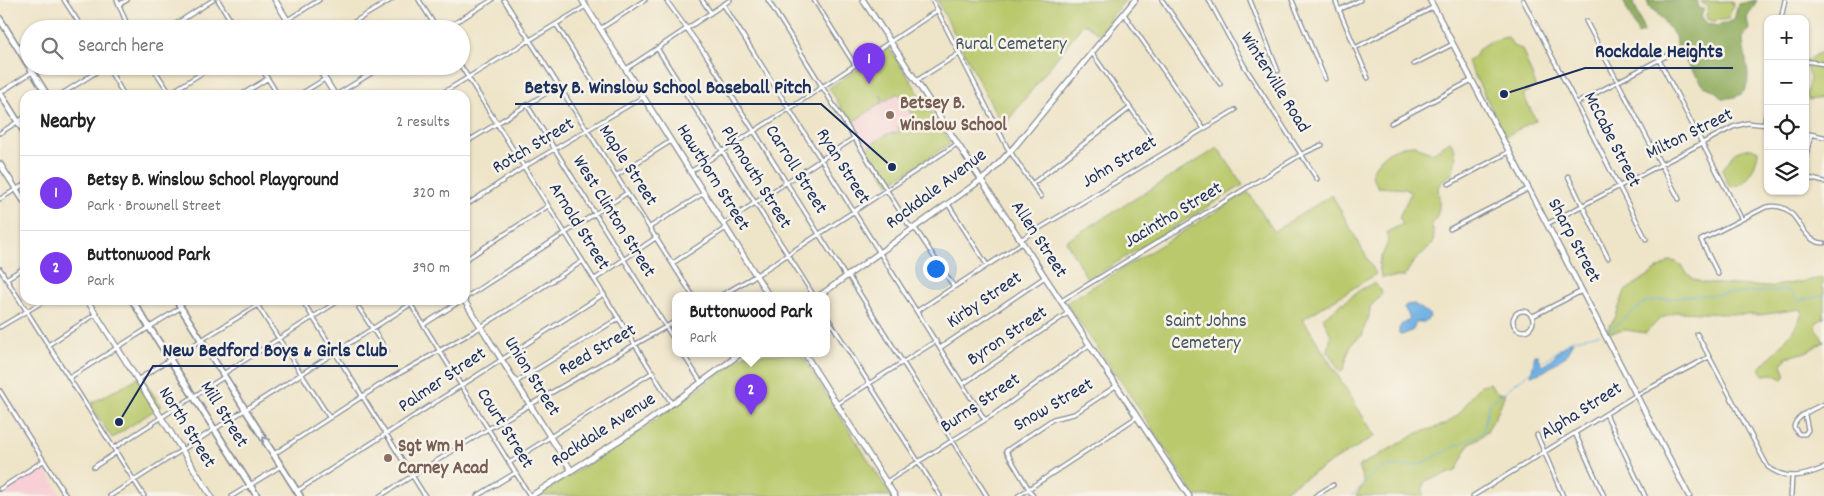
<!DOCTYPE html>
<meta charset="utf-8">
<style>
:root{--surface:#fff;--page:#f6f6f6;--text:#222;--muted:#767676;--line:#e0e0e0;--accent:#7c3aed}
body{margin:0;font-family:Dekko,sans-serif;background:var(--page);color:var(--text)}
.controls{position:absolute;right:15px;top:15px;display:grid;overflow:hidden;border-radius:10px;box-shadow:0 1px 4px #0004}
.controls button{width:45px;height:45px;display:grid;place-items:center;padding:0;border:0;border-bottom:1px solid var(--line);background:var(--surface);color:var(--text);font:25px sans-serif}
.you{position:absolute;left:935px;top:268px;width:18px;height:18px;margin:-12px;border:4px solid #fff;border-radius:50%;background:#1a73e8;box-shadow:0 0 0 8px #1a73e833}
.badge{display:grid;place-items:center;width:32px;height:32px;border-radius:50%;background:var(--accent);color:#fff;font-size:16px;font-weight:700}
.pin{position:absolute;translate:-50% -41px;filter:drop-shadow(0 1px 2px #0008)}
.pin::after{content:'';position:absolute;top:26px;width:18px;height:15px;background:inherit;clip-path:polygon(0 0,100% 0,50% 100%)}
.popup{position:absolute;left:672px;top:292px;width:158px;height:65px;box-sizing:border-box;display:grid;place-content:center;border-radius:10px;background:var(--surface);filter:drop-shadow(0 1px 4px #0005);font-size:16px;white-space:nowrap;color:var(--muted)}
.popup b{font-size:19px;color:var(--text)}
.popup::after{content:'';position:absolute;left:50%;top:100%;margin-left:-10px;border:10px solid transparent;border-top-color:var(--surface)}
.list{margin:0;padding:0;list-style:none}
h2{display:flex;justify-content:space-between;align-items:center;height:65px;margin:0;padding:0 20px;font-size:21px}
h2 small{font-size:16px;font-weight:400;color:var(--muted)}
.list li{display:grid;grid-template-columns:32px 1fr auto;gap:15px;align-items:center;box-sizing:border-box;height:75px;padding:0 20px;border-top:1px solid var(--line)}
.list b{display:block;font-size:19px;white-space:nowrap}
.list p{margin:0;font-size:16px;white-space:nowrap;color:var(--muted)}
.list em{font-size:16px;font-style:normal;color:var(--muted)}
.icon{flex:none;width:28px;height:28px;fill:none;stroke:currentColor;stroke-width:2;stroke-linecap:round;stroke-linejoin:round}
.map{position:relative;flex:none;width:1824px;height:496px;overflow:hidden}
.search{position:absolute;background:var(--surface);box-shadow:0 1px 4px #0004;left:20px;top:20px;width:450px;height:55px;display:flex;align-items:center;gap:12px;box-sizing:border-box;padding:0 18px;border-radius:28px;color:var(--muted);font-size:19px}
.panel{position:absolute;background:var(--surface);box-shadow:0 1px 4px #0004;left:20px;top:90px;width:450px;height:215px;border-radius:15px}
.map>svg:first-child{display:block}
</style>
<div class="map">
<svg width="1824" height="496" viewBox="0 0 1824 496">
<rect width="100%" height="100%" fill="#f7f3e8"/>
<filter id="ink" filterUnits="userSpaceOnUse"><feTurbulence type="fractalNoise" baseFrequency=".02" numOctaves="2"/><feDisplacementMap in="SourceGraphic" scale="10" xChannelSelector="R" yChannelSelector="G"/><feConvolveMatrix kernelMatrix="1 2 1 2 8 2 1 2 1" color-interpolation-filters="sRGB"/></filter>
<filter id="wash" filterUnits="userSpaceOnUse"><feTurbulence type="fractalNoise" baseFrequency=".0096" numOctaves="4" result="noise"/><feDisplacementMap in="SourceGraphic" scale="20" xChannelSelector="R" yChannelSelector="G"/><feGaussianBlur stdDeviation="1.12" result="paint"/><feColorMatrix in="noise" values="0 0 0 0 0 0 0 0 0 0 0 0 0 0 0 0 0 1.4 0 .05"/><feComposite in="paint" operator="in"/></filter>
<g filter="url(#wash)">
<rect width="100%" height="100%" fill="#eee4c8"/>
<path fill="#f7cfd4" d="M890,48L952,143L889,183L829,88Z
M43,466L62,496H0V494Z"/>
<path fill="#b9c96c" stroke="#6a7c65" d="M937,0H1125L1098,34L1084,23L1003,127Z
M1728,1L1732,2L1733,6L1728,19L1714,21L1707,19L1706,15L1709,8L1701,2Z
M1508,37L1513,46L1522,49L1536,86L1523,95L1536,120L1506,136L1467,61L1476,56C1478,43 1497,39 1508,37Z
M889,48L920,95L906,104L898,93L885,101L880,95L883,102L851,123L829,88Z
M1824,50V98L1809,100L1806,96L1810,78L1805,62Z
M921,96L951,143L889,184L866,148L887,134L900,132L898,127L914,116L907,106Z
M1450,141C1459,151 1455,163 1452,174L1443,180L1438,187C1439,201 1442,214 1431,224L1434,234L1433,243L1412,264L1404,277H1381L1379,263L1388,242L1387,232L1403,224L1399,217L1411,193L1406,189L1378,187L1372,176C1375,156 1396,145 1415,145C1437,158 1430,153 1450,141Z
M1218,148L1243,185L1088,280L1066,241Z
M1752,148L1758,151C1757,165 1746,190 1729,186L1722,170C1735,155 1728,152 1752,148Z
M1248,192L1274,231L1332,195L1376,274L1303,319L1375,436L1275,496H1195L1133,399L1066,303Z
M1670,261L1677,262L1693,279L1704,283L1768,287L1824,278L1822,287L1824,288V318L1817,322L1816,328L1824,342L1806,352L1787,357L1782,364L1786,376L1783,379L1773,374L1763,375L1760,368C1771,357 1803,324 1802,310L1800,309L1760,315L1676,312L1660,319L1646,333L1626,330L1605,333L1615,318L1625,291Z
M1374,283L1381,289L1382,294L1370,307C1370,323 1363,323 1363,335C1346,344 1349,354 1343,371L1340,372L1328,352L1331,335L1323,318L1360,290Z
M746,354H801L891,496H538L640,431Z
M141,376L161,406L112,438L90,404Z
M1489,383L1498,393H1505L1497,414L1485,434L1469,444L1456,471L1425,481L1423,486V496H1356L1364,483L1359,468L1361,465L1418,433L1446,424L1461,412L1474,392L1481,385Z"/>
<path fill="#92ad60" stroke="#566e5f" d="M1623,0H1633L1644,32L1638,34Z
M1647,0H1697L1699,8L1704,9L1701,16L1707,24L1718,26L1734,20L1738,4L1757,0L1747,18L1749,29L1743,38C1743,61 1763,100 1722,98L1716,91L1704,86L1677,50L1675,36L1657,13L1649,7Z"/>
<path fill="#6eb0e3" stroke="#4470a0" d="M1414,304L1429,314L1430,317L1424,322H1416L1413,330L1402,335L1399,333C1398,324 1405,323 1410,318L1404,307L1406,305Z
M1573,341L1566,356C1554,362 1547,374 1531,375L1535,355H1538L1541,364L1544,366L1565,345Z"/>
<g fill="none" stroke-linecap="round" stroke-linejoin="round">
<path stroke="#6eb0e3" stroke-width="1" d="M1608,331L1646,302L1690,296L1789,290L1799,301L1824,295
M1540,364L1571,340L1599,334
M1352,496L1379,468L1419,465L1483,432L1489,404L1535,368"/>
</g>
</g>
<g filter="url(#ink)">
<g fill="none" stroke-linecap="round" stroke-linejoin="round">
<g stroke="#848a93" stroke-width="5.5">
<path id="street" d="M64,0L83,29
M117,0L129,29
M218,0L236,29
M419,0L437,29
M504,0L693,296
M666,0L706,55L846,277
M702,0L711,13
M768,0L908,224L917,231L954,287
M814,0L855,65
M932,0L1007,147L1041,197
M1162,0L1220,84
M1209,0L1245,67L1317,179
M1250,0L1278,71
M1292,0L1325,79
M1335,0L1368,78
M1523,0L1646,239
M120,4L127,0
M723,4L985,420
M1339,10L1360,0
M1124,14L1204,129
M1781,19L1785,0
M1586,21L1679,199
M179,22L183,29
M556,24L593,82
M168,29L213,0
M273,29L319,0
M342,29L391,0
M445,29L492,0
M600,29L645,0
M657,48L814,296
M1355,48L1434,7
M1092,53L1148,133
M1805,61L1824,64
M1660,62L1741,218
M1414,64L1453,44
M107,66L124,95
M152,66L171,95
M260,66L278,95
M461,66L672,404
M626,69L730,0
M916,81L960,53
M0,93L32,72
M60,95L106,66
M167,95L213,66
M241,95L267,79
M299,95L325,79
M336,95L383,66
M439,95L586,6
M1577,103L1672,53
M527,105L676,343
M1391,123L1472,80
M1764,124L1768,106
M0,133L25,117
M1805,133L1824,137
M465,143L558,86
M1805,160L1811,135
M690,172L789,109L938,10
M617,175L671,141
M1568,176L1608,258
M1805,177L1824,182
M1032,184L1130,108
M1449,184L1509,152
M0,199L25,184
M948,204L987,265
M465,206L524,167L643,97
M723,224L854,138
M1547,224L1733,127L1747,123L1768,125
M650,227L704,193
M1450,229L1528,189
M1020,240L1235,110
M465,260L548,206
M673,263L726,228
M0,269L144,496
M1718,274L1701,240L1766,207C1802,200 1796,242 1824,243
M848,275L987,496
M6,279L25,267
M595,279L657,237
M720,296L755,276L957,144
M465,298L627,193
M254,300L329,417
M302,300L425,496
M408,300L530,496
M1061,301L1302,154L1322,145
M180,305L188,300
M359,308L387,351
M917,311L1022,243
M1513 321a10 10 0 1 1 20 0a10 10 0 1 1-20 0Z
M826,315L940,496
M1533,316L1582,291
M423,325L462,300
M0,327L46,300
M1697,334L1768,467C1787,481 1804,476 1824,468
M48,345L96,314
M940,348L1045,277
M683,354L701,382
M731,354L734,358
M223,374L340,300
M69,378L180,308
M137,380L266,300
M516,382L619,318
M963,384L1068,313
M0,391L66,496
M837,404L936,341
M1606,414L1645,496
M1805,415L1808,430L1805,434H1799L1794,427C1795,417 1814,408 1824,404
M1575,433L1604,496
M1537,435L1563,496
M114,448L224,377
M274,454L386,381L476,330L583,261
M509,463L653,372
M94,467L117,452
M886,482L993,415L1089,345
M0,489L43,461
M297,491L604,294
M110,496L411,304
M232,496L281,466
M380,496L488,429L676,321
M477,496L515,473
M1018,496L1137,417
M1033,496L1006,451L1053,419L1074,414L1116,386
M1315,496L1333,485
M1473,496L1633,397L1709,357
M1791,496L1792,477"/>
</g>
<g stroke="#848a93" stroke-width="7">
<path id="secondary" d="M275,0L293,29
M582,0L769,296
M863,0L1189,496
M1430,0L1689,496
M317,66L335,95
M0,164L25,203
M819,296L988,175L1016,145L1135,0
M87,300L211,496
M464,300L571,470
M805,354L895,496
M531,496L640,427L740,354"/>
</g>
<g stroke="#848a93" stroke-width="8">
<path id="primary" d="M0,19L29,66
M29,66L47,95
M0,93L25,133
M132,300L257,496
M176,300L300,496"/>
</g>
<use href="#street" stroke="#fff" stroke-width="3"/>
<use href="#secondary" stroke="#fff" stroke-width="4.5"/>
<use href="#primary" stroke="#fff" stroke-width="5"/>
</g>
<defs><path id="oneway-chevron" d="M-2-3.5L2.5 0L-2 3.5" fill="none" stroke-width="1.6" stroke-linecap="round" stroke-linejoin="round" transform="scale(1.25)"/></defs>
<use stroke="#8d97ae" href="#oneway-chevron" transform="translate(265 440) rotate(-122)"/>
</g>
<g fill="#8d6e63" stroke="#f7f3e8" stroke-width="2">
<circle cx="890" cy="115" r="5"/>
<circle cx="388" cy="458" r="5"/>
</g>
<g text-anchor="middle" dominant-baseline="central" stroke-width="5" stroke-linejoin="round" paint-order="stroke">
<g font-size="19" fill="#425662" stroke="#f7f3e8">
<text x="1011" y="45">Rural Cemetery</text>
<text x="1206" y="322">Saint Johns<tspan x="1206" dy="22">Cemetery</tspan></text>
</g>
<g font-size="19" fill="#1b2f5e" stroke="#f7f3e8">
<text transform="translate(1274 83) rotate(58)">Winterville Road</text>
<text transform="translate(1690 135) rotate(-26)">Milton Street</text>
<text transform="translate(1611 140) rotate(63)">McCabe Street</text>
<text transform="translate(534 147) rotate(-31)">Rotch Street</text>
<text transform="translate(1120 163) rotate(-31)">John Street</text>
<text transform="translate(627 166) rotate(57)">Maple Street</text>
<text transform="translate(842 167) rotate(58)">Ryan Street</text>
<text transform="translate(795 170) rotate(58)">Carroll Street</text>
<text transform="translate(712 178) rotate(58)">Hawthorn Street</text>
<text transform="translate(755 178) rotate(58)">Plymouth Street</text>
<text transform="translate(937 190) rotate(-37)">Rockdale Avenue</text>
<text transform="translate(1174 216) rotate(-31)">Jacintho Street</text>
<text transform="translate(613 217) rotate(58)">West Clinton Street</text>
<text transform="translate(578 227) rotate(58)">Arnold Street</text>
<text transform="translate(1038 240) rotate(57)">Allen Street</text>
<text transform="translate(1573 241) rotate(62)">Sharp Street</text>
<text transform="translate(985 301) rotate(-34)">Kirby Street</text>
<text transform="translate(1008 337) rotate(-34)">Byron Street</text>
<text transform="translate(598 351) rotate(-30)">Reed Street</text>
<text transform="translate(531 377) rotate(58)">Union Street</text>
<text transform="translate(443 381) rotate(-34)">Palmer Street</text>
<text transform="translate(981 404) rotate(-34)">Burns Street</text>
<text transform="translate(1054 406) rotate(-30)">Snow Street</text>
<text transform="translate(1582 412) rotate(-32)">Alpha Street</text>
<text transform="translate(223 415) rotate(58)">Mill Street</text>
<text transform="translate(186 428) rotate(58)">North Street</text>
<text transform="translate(504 429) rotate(58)">Court Street</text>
<text transform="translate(604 431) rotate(-33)">Rockdale Avenue</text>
</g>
<g font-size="19" font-weight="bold" fill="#785e54" stroke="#f7f3e8" text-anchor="start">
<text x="900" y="104">Betsey B.<tspan x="900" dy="22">Winslow School</tspan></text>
<text x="398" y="447">Sgt Wm H<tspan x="398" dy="22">Carney Acad</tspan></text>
</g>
</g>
<path fill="none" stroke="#1b2f5e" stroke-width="2" d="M1504 94L1585 68H1733M892 167L821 104H515M119 422L153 366H398"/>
<g fill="#1b2f5e" stroke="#f7f3e8" stroke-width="2">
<circle cx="1504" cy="94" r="5"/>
<circle cx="892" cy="167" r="5"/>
<circle cx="119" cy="422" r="5"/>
</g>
<g font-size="20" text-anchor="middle" font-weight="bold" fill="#1b2f5e" stroke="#f7f3e8" stroke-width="5" stroke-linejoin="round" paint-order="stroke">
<text x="1659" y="57">Rockdale Heights</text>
<text x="668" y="93">Betsy B. Winslow School Baseball Pitch</text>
<text x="275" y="356">New Bedford Boys &amp; Girls Club</text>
</g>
</svg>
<div class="controls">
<button>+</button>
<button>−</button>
<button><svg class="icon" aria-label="locate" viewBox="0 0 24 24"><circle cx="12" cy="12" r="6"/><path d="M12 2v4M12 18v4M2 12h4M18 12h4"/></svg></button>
<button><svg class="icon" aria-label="layers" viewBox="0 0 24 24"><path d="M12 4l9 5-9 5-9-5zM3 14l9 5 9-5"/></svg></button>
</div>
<div class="you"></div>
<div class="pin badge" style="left:869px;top:84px">1</div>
<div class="pin badge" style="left:751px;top:415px">2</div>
<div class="popup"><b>Buttonwood Park</b>Park</div>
<div class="search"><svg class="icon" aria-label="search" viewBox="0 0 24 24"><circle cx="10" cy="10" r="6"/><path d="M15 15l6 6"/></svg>Search here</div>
<section class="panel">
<h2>Nearby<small>2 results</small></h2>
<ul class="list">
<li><span class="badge">1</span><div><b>Betsy B. Winslow School Playground</b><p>Park · Brownell Street</p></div><em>320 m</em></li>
<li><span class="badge">2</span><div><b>Buttonwood Park</b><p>Park</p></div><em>390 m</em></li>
</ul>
</section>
</div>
